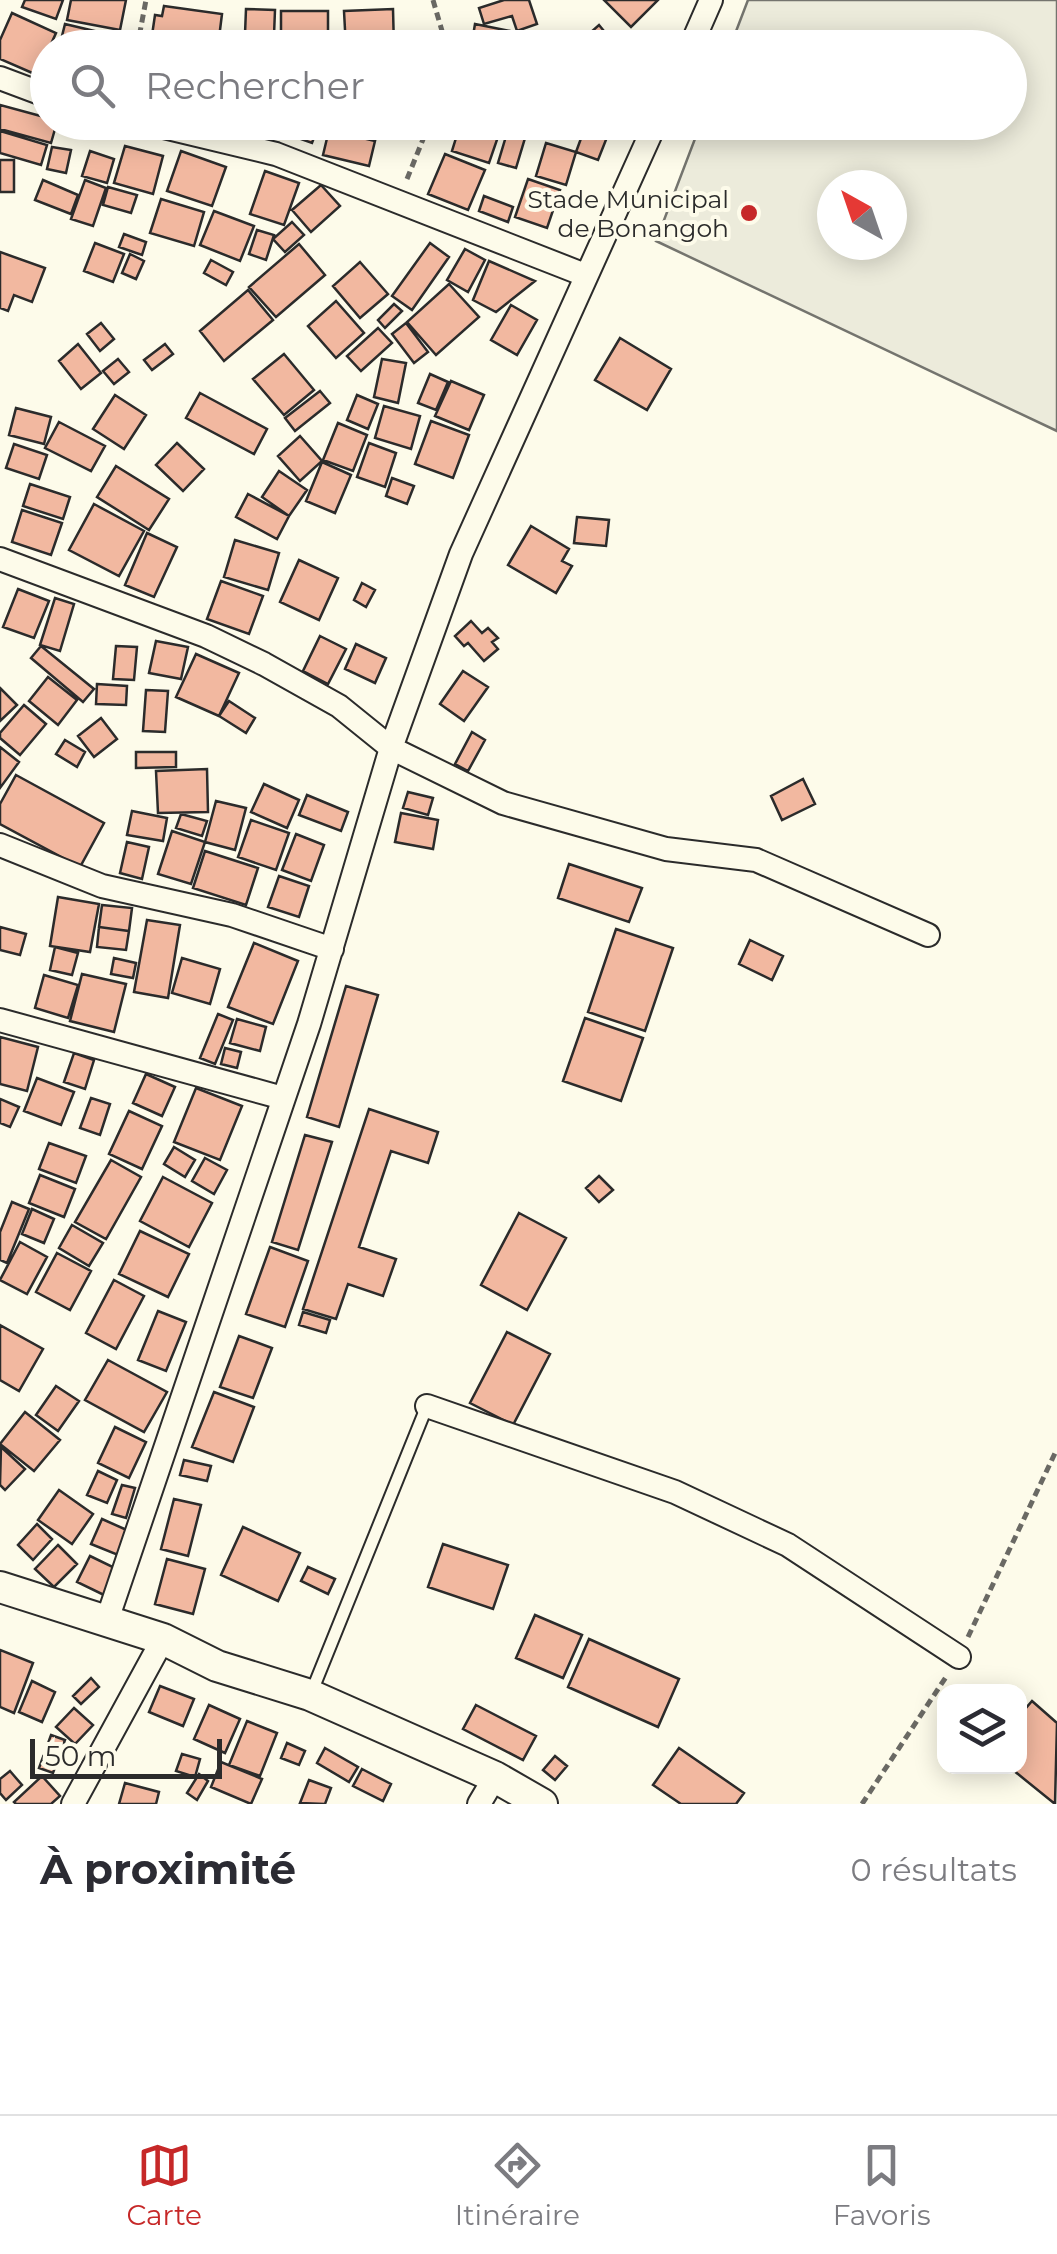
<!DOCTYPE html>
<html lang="fr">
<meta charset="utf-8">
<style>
:root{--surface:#fff;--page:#f2f2f3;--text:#2b2b33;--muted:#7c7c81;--line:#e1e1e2;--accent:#c62828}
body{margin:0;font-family:Montserrat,sans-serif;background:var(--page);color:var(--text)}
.controls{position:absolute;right:30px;bottom:30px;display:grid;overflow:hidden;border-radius:20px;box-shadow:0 5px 25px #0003}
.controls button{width:90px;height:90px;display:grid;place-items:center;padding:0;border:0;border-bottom:2px solid var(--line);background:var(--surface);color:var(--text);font:50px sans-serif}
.compass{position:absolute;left:817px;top:170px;width:90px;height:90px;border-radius:50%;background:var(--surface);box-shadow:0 5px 25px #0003;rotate:320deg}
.scale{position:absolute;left:30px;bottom:25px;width:192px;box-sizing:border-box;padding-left:10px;border:5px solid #2b2b2b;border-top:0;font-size:28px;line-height:35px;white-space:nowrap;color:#2b2b2b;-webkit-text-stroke:8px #fdfbea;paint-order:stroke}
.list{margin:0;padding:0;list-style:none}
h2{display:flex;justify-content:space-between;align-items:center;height:130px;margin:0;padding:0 40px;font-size:42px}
h2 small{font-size:32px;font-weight:400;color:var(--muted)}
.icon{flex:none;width:55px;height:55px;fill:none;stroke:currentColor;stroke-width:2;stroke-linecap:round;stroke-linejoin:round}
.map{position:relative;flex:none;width:1057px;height:1804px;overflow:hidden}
.search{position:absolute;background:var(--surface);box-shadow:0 5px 25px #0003;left:30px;right:30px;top:30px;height:110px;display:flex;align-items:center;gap:25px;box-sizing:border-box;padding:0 35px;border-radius:55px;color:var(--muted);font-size:38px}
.sheet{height:310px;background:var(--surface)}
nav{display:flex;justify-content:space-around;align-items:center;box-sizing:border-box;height:140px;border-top:2px solid var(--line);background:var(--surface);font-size:28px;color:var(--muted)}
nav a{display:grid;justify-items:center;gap:5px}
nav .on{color:var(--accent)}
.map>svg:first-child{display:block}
</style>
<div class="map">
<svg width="1057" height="1804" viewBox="0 0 1057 1804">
<rect width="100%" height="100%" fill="#fdfbea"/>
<path fill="#ecebdb" stroke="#74746e" stroke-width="2.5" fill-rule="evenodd" d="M748,0H1057V431L656,241L701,123L1010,122V48L730,47ZM832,185H892V245H832Z"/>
<path fill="#f2b8a0" stroke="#2b2b2b" stroke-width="2.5" d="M25,0H63L56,19L22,7Z
M71,0H126L120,30L67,20Z
M504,0H529L537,24L517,31L512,16L484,24L479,8Z
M604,0H658L631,27Z
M164,6L222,14L218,46L200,44V48H162L163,43L151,42L155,15L162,16Z
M246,9L275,10L274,35L245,34Z
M393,9L394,48H346L344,11Z
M281,11H328V48H281Z
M12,13L56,33L37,75L0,59V40Z
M65,24L107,34L104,48H59Z
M475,24L510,31L506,48H471Z
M599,25L613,42L606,48H586L581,41Z
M224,36L258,38L257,48H223Z
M0,105L48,118V122H57L51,143L0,129Z
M269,122H320L312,143L267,127Z
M329,122H377L374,136L329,125Z
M461,122L500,131L489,163L452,151Z
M587,122H613L598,160L576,152Z
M329,130L375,141L369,166L323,155Z
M0,131L47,145L41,165L0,153Z
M507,133L525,138L516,168L498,163Z
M546,143L576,152L566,185L536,176Z
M125,146L163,156L153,194L114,183Z
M52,147L71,150L66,173L47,169Z
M90,151L114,159L107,183L82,176Z
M181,151L226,167L212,206L167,191Z
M445,154L485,170L468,210L428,194Z
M0,160H14V192H0Z
M265,171L299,183L284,225L250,214Z
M528,179L560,190L547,228L515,217Z
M43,180L78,195L71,214L35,200Z
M85,180L106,188L93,226L71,219Z
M321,185L340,206L311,232L292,210Z
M108,187L137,195L131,213L103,205Z
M484,196L513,207L508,222L479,211Z
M161,199L204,212L194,246L150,233Z
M214,211L254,226L240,261L200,245Z
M292,222L304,235L285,252L273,239Z
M257,230L274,235L266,260L249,254Z
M124,234L146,242L142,255L119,247Z
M95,243L124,254L113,282L84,271Z
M430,243L449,257L412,310L392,296Z
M299,244L325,275L276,317L249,287Z
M465,249L485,260L468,292L447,280Z
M0,252L45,268L32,302L14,295L8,311L0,308Z
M130,254L144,261L136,279L122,273Z
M211,260L233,272L226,285L204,273Z
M489,261L535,281L496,312L473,300Z
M360,262L388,294L360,318L333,286Z
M449,284L479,317L436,355L407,322Z
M248,290L273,320L224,361L200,331Z
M336,301L364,333L336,358L308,326Z
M394,304L402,311L385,328L378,320Z
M511,305L537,320L517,355L491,340Z
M101,323L114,339L100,351L87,334Z
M406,323L428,352L414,363L392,334Z
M378,328L392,343L361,371L347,356Z
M620,338L671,369L647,410L595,380Z
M78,344L101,373L81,389L59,361Z
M165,344L173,354L152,370L144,360Z
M284,354L314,390L284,415L253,379Z
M118,359L129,372L114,384L103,371Z
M382,359L406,363L398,403L374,397Z
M430,374L448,382L436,410L418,403Z
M451,381L484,395L469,430L435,416Z
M320,391L330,403L295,431L285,418Z
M200,393L267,429L254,454L186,418Z
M115,395L146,415L124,449L93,429Z
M357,395L378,404L368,429L347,420Z
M384,406L420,416L411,449L375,438Z
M16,408L51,417L44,444L9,435Z
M431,421L469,435L453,478L415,464Z
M59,422L105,446L91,471L45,448Z
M338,423L367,435L353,471L323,460Z
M300,436L322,461L300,481L278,456Z
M177,443L204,469L183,491L156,465Z
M369,443L396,453L385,487L357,477Z
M14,444L47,455L39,479L6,468Z
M322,462L351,475L335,513L306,501Z
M116,466L169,499L149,530L97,497Z
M279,471L307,490L289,516L262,497Z
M392,478L414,486L407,504L386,496Z
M30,484L70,497L63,519L23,506Z
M248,494L289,516L277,539L236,517Z
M94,504L144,531L119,576L69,550Z
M22,510L62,523L51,555L12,542Z
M577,517L609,520L606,546L574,543Z
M531,526L569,549L562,561L572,566L556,593L508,565Z
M147,533L177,547L154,597L125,585Z
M235,540L279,553L268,590L224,577Z
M299,560L338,578L319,620L280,602Z
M221,581L263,596L249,634L207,619Z
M362,583L375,590L366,607L354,600Z
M18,589L49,601L34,638L3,627Z
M55,598L74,604L60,651L40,645Z
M471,621L482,633L488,628L498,638L492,642L498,649L484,661L468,643L464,646L455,636Z
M320,636L346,649L328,684L303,671Z
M156,641L188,647L181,679L149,673Z
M356,644L386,658L375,683L345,669Z
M41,646L94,689L83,702L31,658Z
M116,646L137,647L134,680L113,679Z
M196,654L239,673L219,716L176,697Z
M463,671L488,687L464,721L440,704Z
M48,677L77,700L58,725L29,701Z
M97,684L127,686L126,705L96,704Z
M0,688L17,705L0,721Z
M146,690L168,691L165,732L143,731Z
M229,701L255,718L246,733L219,716Z
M24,705L46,724L20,755L0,738V733Z
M101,718L117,739L94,757L78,736Z
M472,732L485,740L468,771L455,764Z
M65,740L85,752L77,767L56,754Z
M0,747L19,762L0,788Z
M136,752H176V767L136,768Z
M207,769L208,812L158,813L156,771Z
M16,775L104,823L80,867L0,824V804Z
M803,779L815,804L782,820L771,796Z
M264,784L299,800L287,828L251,812Z
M408,792L433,798L428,815L403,808Z
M307,795L348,812L341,831L299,815Z
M216,801L246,808L235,850L205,842Z
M132,811L167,818L163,841L127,835Z
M401,813L438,820L433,849L395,842Z
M181,814L207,821L202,836L176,828Z
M251,820L289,833L276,870L238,857Z
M172,831L205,842L191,884L158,874Z
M296,834L324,845L311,881L282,870Z
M127,842L149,847L142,879L120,873Z
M205,851L258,868L246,905L193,888Z
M569,864L642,888L629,922L558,898Z
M279,876L309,886L299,917L268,907Z
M58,897L99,904L90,952L50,946Z
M102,905L132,908L129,931L99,927Z
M147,920L180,925L168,998L134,992Z
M0,927L26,934L20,955L0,950Z
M99,927L129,931L126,950L97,947Z
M616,929L673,948L645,1031L588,1012Z
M750,940L783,956L772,980L739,964Z
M254,943L298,961L273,1024L228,1007Z
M55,947L78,953L72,975L50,970Z
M114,958L136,963L133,978L111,974Z
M182,958L220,969L210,1004L172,993Z
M82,974L126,984L114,1032L70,1021Z
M44,975L78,985L68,1018L35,1008Z
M346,986L378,995L339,1127L307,1117Z
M218,1014L233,1020L215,1064L200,1058Z
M585,1018L643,1038L621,1101L563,1081Z
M237,1019L266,1027L260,1051L230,1043Z
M0,1037L38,1047L27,1091L0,1084Z
M225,1048L241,1052L237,1068L221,1064Z
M74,1053L94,1060L85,1089L64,1082Z
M146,1074L175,1087L162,1116L133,1103Z
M37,1078L74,1092L61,1125L24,1111Z
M196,1088L242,1106L220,1160L174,1142Z
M91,1098L110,1104L100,1135L80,1128Z
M0,1099L19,1107L10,1127L0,1123Z
M369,1109L438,1132L428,1163L391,1151L359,1247L396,1259L383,1296L348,1284L336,1319L303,1309Z
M129,1111L162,1126L142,1169L109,1154Z
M305,1135L332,1142L298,1250L272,1242Z
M49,1143L86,1156L76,1183L39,1169Z
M174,1147L195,1160L185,1177L164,1164Z
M205,1158L227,1170L214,1194L192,1181Z
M111,1160L141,1177L106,1239L75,1222Z
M40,1175L75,1189L64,1217L29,1203Z
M599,1176L613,1190L599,1202L586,1188Z
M163,1177L212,1203L189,1247L140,1221Z
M12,1202L29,1209L7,1263L0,1260V1232Z
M32,1209L54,1219L44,1243L22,1234Z
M519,1213L566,1238L527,1310L481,1285Z
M72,1225L103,1243L89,1266L59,1248Z
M140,1231L189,1254L168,1297L119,1274Z
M20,1242L47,1257L27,1294L0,1280Z
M270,1247L308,1261L285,1327L246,1314Z
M57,1253L91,1271L70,1310L36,1292Z
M114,1280L144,1296L116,1349L86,1333Z
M158,1311L186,1322L166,1371L138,1360Z
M303,1312L330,1320L326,1333L299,1325Z
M0,1325L43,1349L19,1391L0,1380Z
M507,1332L550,1354L513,1425L470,1403Z
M239,1336L272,1348L253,1398L220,1387Z
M108,1360L167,1392L144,1432L85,1400Z
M56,1386L79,1401L58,1431L36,1415Z
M214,1392L254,1407L233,1462L192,1447Z
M25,1412L60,1440L34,1471L0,1444Z
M115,1427L146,1442L129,1478L98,1463Z
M1,1447L25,1469L5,1490L0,1485Z
M184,1460L211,1466L207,1481L180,1475Z
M98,1471L117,1480L107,1503L87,1495Z
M122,1485L135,1488L126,1518L112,1514Z
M59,1490L93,1514L72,1544L38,1520Z
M174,1499L201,1505L188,1556L161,1549Z
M102,1519L129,1531L118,1555L91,1544Z
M37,1524L52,1539L33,1560L18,1545Z
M243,1527L300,1553L278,1601L221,1575Z
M443,1544L508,1565L493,1609L428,1587Z
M58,1545L77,1564L54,1587L35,1569Z
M90,1556L117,1569L104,1595L77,1582Z
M167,1559L205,1569L193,1614L155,1604Z
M308,1567L335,1579L328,1594L301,1581Z
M535,1615L582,1635L563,1678L516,1658Z
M589,1639L679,1679L658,1727L568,1687Z
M0,1650L33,1663L14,1713L0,1707Z
M91,1678L99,1687L81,1704L73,1696Z
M32,1681L55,1692L42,1722L19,1712Z
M160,1686L194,1699L183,1726L149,1712Z
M1032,1701L1057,1723L1055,1804L1008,1766H1020V1715Z
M209,1705L240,1719L225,1753L194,1739Z
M476,1705L536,1736L523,1760L463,1729Z
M74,1708L93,1725L75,1744L56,1727Z
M247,1721L277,1733L260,1776L229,1765Z
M51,1735L65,1740L53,1773L39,1768Z
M287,1743L305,1751L299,1765L281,1758Z
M325,1748L358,1767L349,1782L317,1763Z
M679,1748L744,1793L736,1804H681L653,1785Z
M182,1754L200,1759L195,1777L176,1771Z
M555,1756L567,1766L555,1780L543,1770Z
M221,1762L262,1779L251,1804L211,1787Z
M362,1769L391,1784L383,1801L353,1786Z
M10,1771L22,1785L6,1800L0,1793V1779Z
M199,1774L208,1781L197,1800L187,1793Z
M42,1776L60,1796L51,1804H16L14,1802Z
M309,1780L331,1788L325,1804L300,1803Z
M125,1783L159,1792L156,1804H119Z"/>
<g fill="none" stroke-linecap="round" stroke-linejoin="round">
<g stroke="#2b2b2b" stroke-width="15">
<path id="service" d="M312,1691L427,1406"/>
</g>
<g stroke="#2b2b2b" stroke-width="26">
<path id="minor" d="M690,48L711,0
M0,78L48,96
M143,122L276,154L585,275
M0,559L206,636L264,664L339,706L391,748L503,803L666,849L756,860L928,935
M0,845L102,886L232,915L332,949
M0,1020L283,1098
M427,1406L675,1492L788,1545L959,1657
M106,1623L309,1024L391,748L461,554L656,122
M73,1804L163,1639
M479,1804L495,1777"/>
</g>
<g stroke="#2b2b2b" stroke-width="34">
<path id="tertiary" d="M0,1587L163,1639L217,1666L310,1695L495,1777L542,1804"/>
</g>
<path stroke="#6a6964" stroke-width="5" stroke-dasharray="8 5" stroke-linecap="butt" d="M433,0L447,48
M137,48L146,0
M407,179L430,122
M968,1637L1057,1449
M862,1804L946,1677"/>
<use href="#service" stroke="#fdfbea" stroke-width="11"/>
<use href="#minor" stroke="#fdfbea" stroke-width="22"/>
<use href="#tertiary" stroke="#fdfbea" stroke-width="30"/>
</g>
<circle fill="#c62828" stroke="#fdfbea" stroke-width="4" cx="749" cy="213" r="10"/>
<g text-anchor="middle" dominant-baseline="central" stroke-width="8" stroke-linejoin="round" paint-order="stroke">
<g font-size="25" fill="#2b2b2b" stroke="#fdfbea" text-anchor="end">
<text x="729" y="199">Stade Municipal<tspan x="729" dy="29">de Bonangoh</tspan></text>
</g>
</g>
</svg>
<div class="controls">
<button><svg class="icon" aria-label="layers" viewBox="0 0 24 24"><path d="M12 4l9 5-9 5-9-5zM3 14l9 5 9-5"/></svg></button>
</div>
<svg class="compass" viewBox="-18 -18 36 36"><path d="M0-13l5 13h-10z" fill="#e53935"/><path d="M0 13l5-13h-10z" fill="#7c7c81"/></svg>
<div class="scale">50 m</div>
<div class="search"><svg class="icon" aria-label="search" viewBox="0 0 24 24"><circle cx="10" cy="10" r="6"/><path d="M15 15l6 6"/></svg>Rechercher</div>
</div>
<section class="sheet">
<h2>À proximité<small>0 résultats</small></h2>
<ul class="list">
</ul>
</section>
<nav>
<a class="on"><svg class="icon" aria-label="map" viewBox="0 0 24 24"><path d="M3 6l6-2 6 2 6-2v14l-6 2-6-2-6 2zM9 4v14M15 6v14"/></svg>Carte</a>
<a><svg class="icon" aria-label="directions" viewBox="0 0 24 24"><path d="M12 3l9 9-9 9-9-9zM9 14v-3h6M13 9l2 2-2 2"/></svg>Itinéraire</a>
<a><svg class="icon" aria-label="saved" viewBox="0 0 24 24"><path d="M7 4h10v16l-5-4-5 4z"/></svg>Favoris</a>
</nav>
